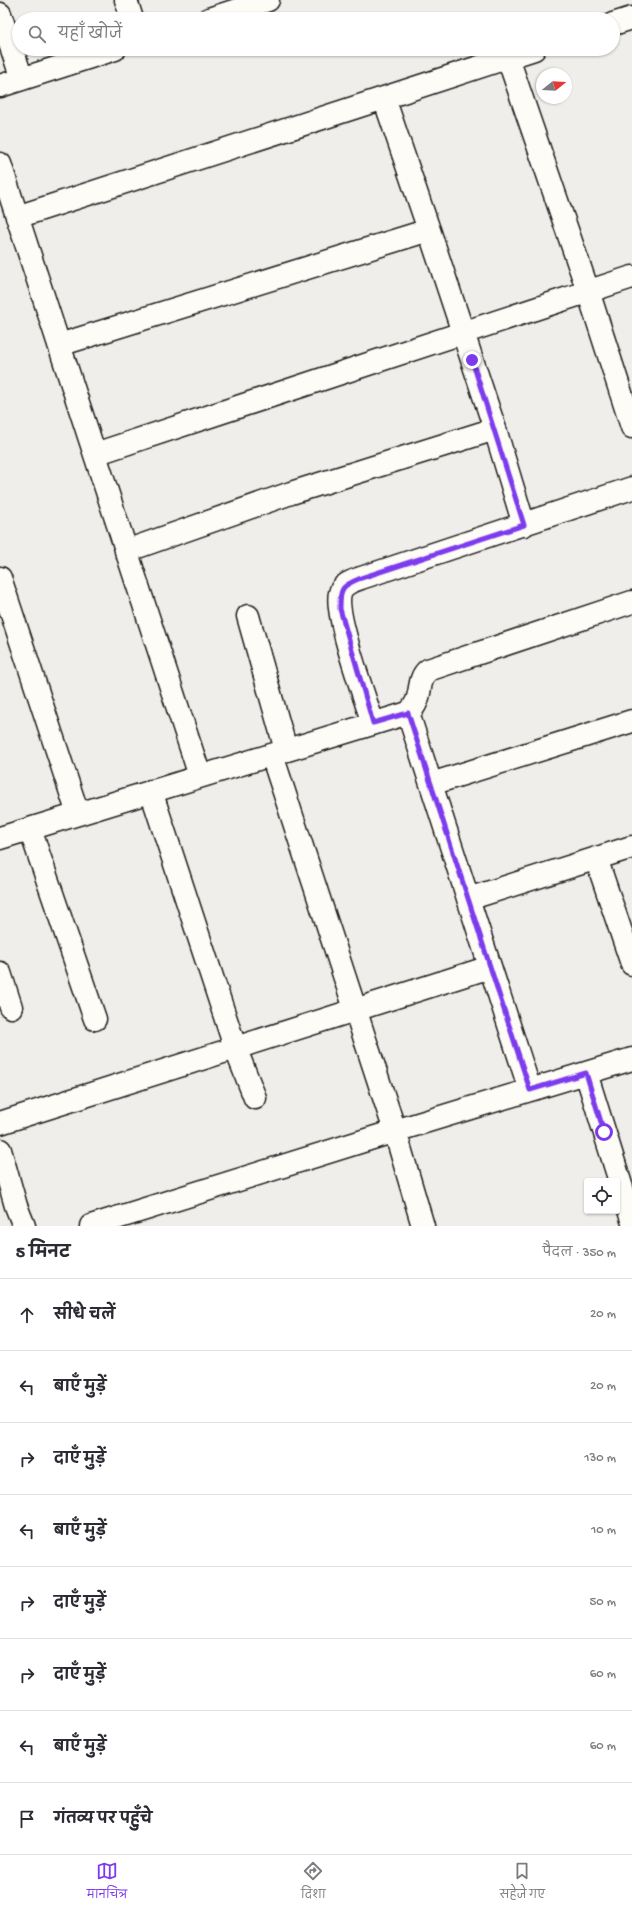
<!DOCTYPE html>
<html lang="hi">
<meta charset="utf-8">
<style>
:root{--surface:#fff;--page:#f7f7f7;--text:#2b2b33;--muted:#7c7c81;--line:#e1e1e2;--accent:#7c3aed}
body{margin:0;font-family:"Gochi Hand","Playpen Sans Deva",sans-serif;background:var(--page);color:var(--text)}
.controls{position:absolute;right:12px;bottom:12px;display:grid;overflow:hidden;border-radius:4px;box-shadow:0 1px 3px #0004}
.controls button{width:36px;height:36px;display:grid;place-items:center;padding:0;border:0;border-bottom:1px solid var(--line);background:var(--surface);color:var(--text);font:20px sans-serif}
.compass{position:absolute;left:536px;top:68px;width:36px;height:36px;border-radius:50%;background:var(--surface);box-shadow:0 1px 3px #0004;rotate:72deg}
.stop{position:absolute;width:12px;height:12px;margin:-9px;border:3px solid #7c3aed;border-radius:50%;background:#fff}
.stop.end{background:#7c3aed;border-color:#fff;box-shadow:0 1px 4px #0008}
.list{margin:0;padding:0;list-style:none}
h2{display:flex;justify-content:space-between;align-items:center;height:52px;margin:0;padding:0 16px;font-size:17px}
h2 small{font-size:13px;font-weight:400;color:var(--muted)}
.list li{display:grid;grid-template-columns:26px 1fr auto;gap:12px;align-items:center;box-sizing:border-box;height:72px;padding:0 16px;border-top:1px solid var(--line)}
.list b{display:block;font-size:15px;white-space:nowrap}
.list em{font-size:13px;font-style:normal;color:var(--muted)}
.icon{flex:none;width:22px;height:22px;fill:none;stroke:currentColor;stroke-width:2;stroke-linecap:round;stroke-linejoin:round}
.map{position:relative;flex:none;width:632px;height:1226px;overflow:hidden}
.search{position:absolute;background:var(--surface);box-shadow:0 1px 3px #0004;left:12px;right:12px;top:12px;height:44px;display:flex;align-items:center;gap:10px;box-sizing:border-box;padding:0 14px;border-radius:22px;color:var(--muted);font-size:15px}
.sheet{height:628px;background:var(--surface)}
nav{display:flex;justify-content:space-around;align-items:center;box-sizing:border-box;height:56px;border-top:1px solid var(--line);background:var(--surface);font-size:11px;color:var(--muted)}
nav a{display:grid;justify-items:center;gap:2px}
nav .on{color:var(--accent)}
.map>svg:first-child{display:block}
</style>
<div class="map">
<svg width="632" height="1226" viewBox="0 0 632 1226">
<rect width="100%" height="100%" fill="#f0eeea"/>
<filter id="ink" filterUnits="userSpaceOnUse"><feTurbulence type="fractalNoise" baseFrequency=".025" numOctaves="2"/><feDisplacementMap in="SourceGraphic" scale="8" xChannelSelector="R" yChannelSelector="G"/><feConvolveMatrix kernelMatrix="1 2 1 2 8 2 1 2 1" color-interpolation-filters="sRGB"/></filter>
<g filter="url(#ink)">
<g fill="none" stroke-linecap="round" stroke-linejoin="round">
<g stroke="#1c1c1c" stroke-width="25">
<path id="street" d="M126,0L132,19
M0,14L22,79
M209,19L268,0
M613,24L632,18
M508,58L588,291L632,427
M0,86L115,49
M384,98L534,49
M0,164L200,776
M17,217L384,98L429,230L59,345
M495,429L524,525
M95,454L632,277
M126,551L291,493L495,429L429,230
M0,578L78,814
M248,616L286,750
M408,713L530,1090
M373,723C365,699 334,613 340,593C342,584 353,581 361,578L632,488
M272,755L395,1131L423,1226
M431,784L632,721
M151,791L235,1047L255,1098
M30,829L95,1019
M0,838L408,713C425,699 415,681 428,670L632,602
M596,858L632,964
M468,899L632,847
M0,973L11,1007
M586,1073L632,1220
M0,1123L490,967
M0,1150L16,1206L24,1226
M91,1226L395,1131L632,1059"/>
</g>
<use href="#street" stroke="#fdfcf7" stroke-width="22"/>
</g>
</g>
<g fill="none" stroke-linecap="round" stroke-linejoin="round" filter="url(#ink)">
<path stroke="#7c3aed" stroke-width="5" d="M472,360L524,525L361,578C341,586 340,588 340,609L373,723L408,713L530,1090L586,1073L604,1132"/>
</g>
</svg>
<div class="controls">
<button><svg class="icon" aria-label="locate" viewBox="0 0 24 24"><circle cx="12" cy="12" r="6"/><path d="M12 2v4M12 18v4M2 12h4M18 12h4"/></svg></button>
</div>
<svg class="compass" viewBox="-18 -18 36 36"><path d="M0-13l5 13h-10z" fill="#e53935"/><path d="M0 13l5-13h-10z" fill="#7c7c81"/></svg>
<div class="stop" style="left:604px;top:1132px"></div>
<div class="stop end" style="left:472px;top:360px"></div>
<div class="search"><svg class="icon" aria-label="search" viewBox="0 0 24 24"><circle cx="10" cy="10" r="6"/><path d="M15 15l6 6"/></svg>यहाँ खोजें</div>
</div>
<section class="sheet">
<h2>5 मिनट<small>पैदल · 350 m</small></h2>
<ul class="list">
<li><svg class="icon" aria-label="ahead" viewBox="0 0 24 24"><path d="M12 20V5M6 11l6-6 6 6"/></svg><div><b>सीधे चलें</b></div><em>20 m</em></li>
<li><svg class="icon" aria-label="left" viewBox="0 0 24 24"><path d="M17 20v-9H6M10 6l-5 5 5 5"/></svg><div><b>बाएँ मुड़ें</b></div><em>20 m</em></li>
<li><svg class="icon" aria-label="right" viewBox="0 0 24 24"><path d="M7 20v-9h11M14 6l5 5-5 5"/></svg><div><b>दाएँ मुड़ें</b></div><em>130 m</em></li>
<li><svg class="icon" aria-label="left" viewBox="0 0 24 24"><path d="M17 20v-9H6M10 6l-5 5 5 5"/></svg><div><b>बाएँ मुड़ें</b></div><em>10 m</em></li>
<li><svg class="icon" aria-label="right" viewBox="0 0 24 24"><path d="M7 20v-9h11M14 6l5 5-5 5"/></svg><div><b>दाएँ मुड़ें</b></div><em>50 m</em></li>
<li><svg class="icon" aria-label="right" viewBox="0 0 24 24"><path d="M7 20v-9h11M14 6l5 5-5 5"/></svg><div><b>दाएँ मुड़ें</b></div><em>60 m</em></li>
<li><svg class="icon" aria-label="left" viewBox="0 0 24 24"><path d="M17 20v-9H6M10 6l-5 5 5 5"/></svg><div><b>बाएँ मुड़ें</b></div><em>60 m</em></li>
<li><svg class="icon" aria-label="arrive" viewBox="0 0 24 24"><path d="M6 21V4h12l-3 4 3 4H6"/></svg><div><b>गंतव्य पर पहुँचे</b></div></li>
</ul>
</section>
<nav>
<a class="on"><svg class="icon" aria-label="map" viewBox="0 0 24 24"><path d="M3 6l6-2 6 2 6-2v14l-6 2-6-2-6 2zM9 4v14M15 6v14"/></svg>मानचित्र</a>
<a><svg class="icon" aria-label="directions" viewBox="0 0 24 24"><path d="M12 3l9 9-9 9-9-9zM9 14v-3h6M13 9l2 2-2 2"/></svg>दिशा</a>
<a><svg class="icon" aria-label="saved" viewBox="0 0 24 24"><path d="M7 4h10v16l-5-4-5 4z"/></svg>सहेजे गए</a>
</nav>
